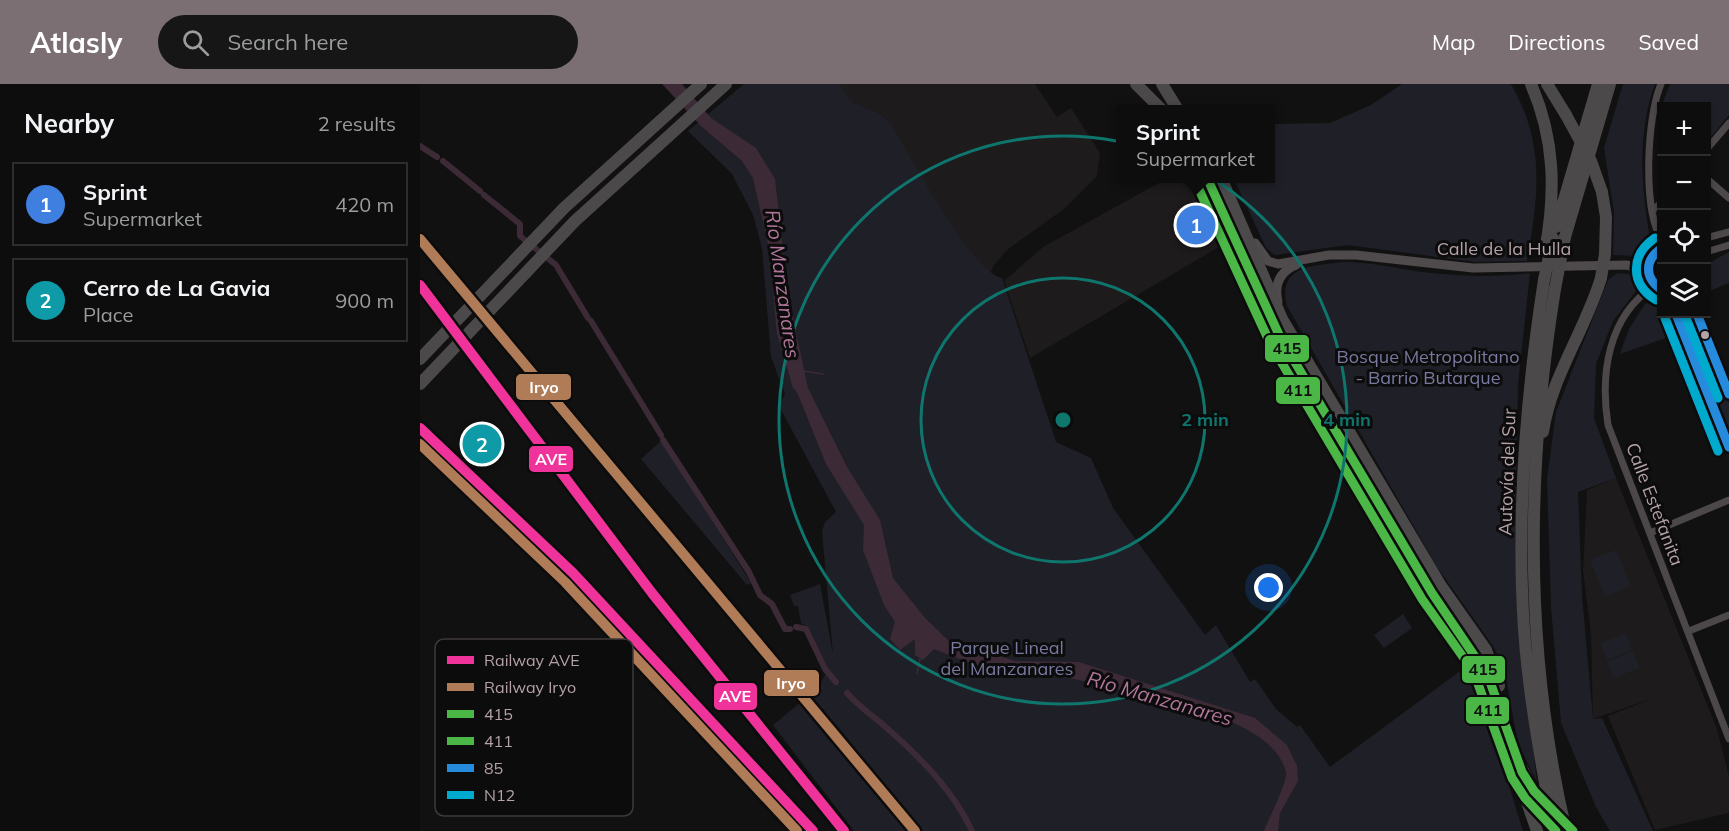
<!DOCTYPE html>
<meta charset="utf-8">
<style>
:root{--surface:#0d0d0d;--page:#161616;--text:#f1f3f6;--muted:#9a9c9d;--line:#2d2d2e;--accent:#7b6f74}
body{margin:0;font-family:Mulish,sans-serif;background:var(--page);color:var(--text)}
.controls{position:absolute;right:18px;top:18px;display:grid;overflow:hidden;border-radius:0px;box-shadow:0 2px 4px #0004}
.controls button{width:54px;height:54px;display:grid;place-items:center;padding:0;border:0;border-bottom:2px solid var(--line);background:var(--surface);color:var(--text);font:30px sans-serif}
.you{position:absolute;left:849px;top:504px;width:21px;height:21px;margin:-15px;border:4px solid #fff;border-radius:50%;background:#1a73e8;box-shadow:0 0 0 9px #1a73e833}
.badge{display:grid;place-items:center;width:39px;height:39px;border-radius:50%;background:var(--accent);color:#fff;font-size:20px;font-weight:700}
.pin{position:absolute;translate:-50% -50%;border:3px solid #fff;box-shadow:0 2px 6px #0006}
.popup{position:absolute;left:696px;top:21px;width:159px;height:78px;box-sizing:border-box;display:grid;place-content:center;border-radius:0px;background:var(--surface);filter:drop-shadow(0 2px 4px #0005);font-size:20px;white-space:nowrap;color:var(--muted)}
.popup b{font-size:22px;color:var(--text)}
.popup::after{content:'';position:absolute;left:50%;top:100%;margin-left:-12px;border:12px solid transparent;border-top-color:var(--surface)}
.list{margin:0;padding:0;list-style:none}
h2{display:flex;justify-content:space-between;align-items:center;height:78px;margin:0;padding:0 24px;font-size:26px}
h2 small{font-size:20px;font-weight:400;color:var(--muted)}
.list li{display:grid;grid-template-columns:39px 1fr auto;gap:18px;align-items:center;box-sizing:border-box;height:84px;margin:0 12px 12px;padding:0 12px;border:2px solid var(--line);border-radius:0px}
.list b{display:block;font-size:22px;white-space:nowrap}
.list p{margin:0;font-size:20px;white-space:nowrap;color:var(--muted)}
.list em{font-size:20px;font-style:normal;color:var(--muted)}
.icon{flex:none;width:33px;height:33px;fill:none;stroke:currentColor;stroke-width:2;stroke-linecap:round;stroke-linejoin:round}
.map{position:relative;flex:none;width:1309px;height:747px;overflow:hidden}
header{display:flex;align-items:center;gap:36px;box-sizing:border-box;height:84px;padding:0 30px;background:var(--accent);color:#fff}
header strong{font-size:28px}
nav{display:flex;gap:33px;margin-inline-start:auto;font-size:21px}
.search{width:420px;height:54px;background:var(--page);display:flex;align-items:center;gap:15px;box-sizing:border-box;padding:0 21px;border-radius:33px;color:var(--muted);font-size:22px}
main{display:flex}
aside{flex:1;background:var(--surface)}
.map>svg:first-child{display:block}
</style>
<header>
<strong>Atlasly</strong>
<div class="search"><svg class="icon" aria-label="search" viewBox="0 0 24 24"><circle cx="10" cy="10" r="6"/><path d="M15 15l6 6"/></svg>Search here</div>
<nav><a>Map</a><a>Directions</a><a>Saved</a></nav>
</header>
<main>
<aside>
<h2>Nearby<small>2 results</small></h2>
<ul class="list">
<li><span class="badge" style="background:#3f7fe0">1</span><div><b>Sprint</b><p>Supermarket</p></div><em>420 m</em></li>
<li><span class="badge" style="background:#0f9aa8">2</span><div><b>Cerro de La Gavia</b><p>Place</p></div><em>900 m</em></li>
</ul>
</aside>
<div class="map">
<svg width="1309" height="747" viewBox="0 0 1309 747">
<rect width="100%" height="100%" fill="#111"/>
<path fill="#1d1b1b" d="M417,0H615L637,33L651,24L680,69L677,92L644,125L587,166L574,181L569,191L428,20Z
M746,95H768L771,100L777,97L782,118L790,119L803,149L799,163L610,274L584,197L623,163Z
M1196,394L1297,645L1309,692V729L1235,746L1188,632L1234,614L1173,635L1171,550L1163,486L1167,406Z"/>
<path fill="#1f1f27" d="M324,0H419L432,18L460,30L471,40C488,68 553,190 582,194L636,358L671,374L693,424L785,551L796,541L830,598L835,595L856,625L877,643L880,641L910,683L1051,579L1103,747H434L353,641L398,604L408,585L388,543L381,539L378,522H374L370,511L400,500L413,570L402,447L405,438L416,428L359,322L365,310L351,273L342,164L333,131L312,90L268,47Z
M982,0H1090L1092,2C1126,62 1118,113 1107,177L1055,178L928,161L855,171L846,164L814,95L851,94V40L910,39L951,21Z
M1203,0H1235C1217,48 1221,104 1230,154L1218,172L1193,171L1194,128L1184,64Z
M1250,0H1309V31L1287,58L1286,22H1251L1243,18Z
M1309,168V199L1287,208V180Z
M923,178C950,178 975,184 1002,188C1036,192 1076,194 1110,189L1098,301L1095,455L1097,528L1117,698L1098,660L1084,583L1073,562L1017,483L867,222C857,181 893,182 923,178Z
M1197,189L1220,191L1222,199L1193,237L1176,280L1174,334L1196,394L1158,408L1162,512L1173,635L1182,634L1233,747H1190L1176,723L1141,639L1131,523L1127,395L1136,328L1188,196Z
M1235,217L1241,221L1242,230H1245L1254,251L1200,270L1209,245L1225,220Z
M1259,230H1274L1309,318V355Z
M242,356L331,499L327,501L221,375Z
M1196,466L1211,502L1185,513L1170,476Z
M983,530L992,544L964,564L954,551Z
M1206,549L1212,566L1187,576L1180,559Z
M1213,567L1220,584L1193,594L1187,578Z"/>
<path fill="#3c2a36" d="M242,0H262L291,34L336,64L355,95L368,211L388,304L427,383L460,436L473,494L505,534L530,558L596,577L659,578L835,634L867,661L877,682L878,697L860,729L858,747H844C849,734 868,697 866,688C862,671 846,656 831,648C800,629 761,623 727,614C697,606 664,595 633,592C620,590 606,594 592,591C565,586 540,575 514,565L503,576L495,571V555L480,566L470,555L475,538L464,521L443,466L444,441L406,380L377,308L373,304L357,250L349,165L333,94L322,77L281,42Z"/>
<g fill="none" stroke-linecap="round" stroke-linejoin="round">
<path stroke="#3c2a36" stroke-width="1.5" d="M384,287L403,290
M497,589L500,575"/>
<path stroke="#3c2a36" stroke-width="6" d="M0,62L17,73
M23,77L60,107
M64,111L100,140V152L136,181L168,234
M171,237L241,351
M243,356L329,488L340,511L352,520L365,545H370
M376,543L386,545L405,585L416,598
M427,609C440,624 455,633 469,646C502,675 534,708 552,747"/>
<path stroke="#322e2f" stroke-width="12" stroke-dasharray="12 6" stroke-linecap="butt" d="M1114,707L1153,747"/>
<path stroke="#4c4748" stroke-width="7" d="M1241,0C1227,32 1222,126 1242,156
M1286,66L1309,39
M1286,94L1309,114
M1233,126L1242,118
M1286,154L1309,148
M1286,168L1309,161
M1234,202C1188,232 1180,290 1188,341L1309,655
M1256,230L1309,363
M1277,230L1309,310
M1230,449L1309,416
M1269,547L1309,531"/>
<path stroke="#4f4a4c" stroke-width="9" d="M835,159L848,177L858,180L909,171H936L1053,184L1207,181L1221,186L1228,193
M1242,164C1222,174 1223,197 1242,206
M858,218C854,201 859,188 876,181"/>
<path stroke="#4c494a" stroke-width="12" d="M716,0L742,26
M742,0L758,26
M1111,0C1135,55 1136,108 1125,167
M1127,0L1146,31
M787,94L860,253L1012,509L1058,574L1068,592L1097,675L1114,707
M801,94L862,235L1021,502L1066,566L1079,602
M1182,108L1186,133L1185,170
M1136,143L1178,0
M1145,153L1190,0
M1124,196C1106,312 1096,428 1104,545C1108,603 1118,660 1128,716
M1135,205C1106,385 1104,569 1146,747
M0,275L144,124L281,0
M0,300L155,137L306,0
M1123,348C1131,293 1165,247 1181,194
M1097,689L1117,747"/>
<path stroke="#4c494a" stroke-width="12" d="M1146,31L1171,77L1182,108
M1181,194L1185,170
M1124,196L1133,154
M1135,205L1145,153
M1128,716L1135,747"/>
<g stroke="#0d0c0c" stroke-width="14">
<path id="bus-1" d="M787,94L860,253L1012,509L1068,592L1102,688L1114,707L1153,747"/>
</g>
<g stroke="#0d0c0c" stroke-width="14">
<path id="bus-2" d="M776,99L850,259L1002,515L1048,580L1057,597L1092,694L1105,714L1136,747"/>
</g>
<g stroke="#0d0c0c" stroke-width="14">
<path id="bus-3" d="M1242,164C1224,176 1224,194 1242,206
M1256,230L1309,363
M1277,230L1309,310"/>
</g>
<g stroke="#0d0c0c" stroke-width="14">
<path id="bus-4" d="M1235,154C1210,171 1210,200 1236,216
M1245,234L1298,367
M1266,234L1298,314"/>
</g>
<use href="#bus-1" stroke="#4ab747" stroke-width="9"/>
<use href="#bus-2" stroke="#4ab747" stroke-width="9"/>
<use href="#bus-3" stroke="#268bdd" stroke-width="9"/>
<use href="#bus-4" stroke="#00a9ce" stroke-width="9"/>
<g stroke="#0d0c0c" stroke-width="15">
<path id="rail-1" d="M0,201L232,509L424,747
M0,344L153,489L393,747"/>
</g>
<g stroke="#0d0c0c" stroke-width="15">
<path id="rail-2" d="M0,155L495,747
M0,360L145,498L377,747"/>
</g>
<use href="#rail-1" stroke="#ef339a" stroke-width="10"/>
<use href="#rail-2" stroke="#b07c57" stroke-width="10"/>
</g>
<g fill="none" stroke="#0f766e" stroke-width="3">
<circle cx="643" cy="336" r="142"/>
<circle cx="643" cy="336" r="284"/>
</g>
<circle fill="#b4a1a9" stroke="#0d0c0c" stroke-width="2" cx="1285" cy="251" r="5"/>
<g text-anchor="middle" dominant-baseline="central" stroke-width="6" stroke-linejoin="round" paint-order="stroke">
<g font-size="18" fill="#b4a1a9" stroke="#0d0c0c">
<text x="1084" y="164">Calle de la Hulla</text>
<text transform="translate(1087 388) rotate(-88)">Autovía del Sur</text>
<text transform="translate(1235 420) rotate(69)">Calle Estefanita</text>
</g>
<g font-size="18" fill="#7779a0" stroke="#0d0c0c">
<text x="1008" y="272">Bosque Metropolitano<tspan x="1008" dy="21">- Barrio Butarque</tspan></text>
<text x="587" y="563">Parque Lineal<tspan x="587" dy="21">del Manzanares</tspan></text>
</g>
<g font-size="20" font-style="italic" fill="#b1769c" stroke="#0d0c0c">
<text transform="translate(363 200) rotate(82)">Río Manzanares</text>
<text transform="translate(740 614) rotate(16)">Río Manzanares</text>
</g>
</g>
<rect x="15" y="555" width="198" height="177" rx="9" fill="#0d0c0c" stroke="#3f393b" stroke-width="1.5"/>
<rect x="27" y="572" width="27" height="8" fill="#ef339a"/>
<rect x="27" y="599" width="27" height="8" fill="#b07c57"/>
<rect x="27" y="626" width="27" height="8" fill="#4ab747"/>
<rect x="27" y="653" width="27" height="8" fill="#4ab747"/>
<rect x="27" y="680" width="27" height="8" fill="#268bdd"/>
<rect x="27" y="707" width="27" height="8" fill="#00a9ce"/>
<g font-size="16" fill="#b4a1a9">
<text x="64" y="582">Railway AVE</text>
<text x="64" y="609">Railway Iryo</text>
<text x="64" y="636">415</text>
<text x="64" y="663">411</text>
<text x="64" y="690">85</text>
<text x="64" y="717">N12</text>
</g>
<circle cx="643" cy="336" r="9" fill="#0f766e" stroke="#0d0c0c" stroke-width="3"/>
<g font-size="18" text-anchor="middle" font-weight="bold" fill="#0f766e" stroke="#0d0c0c" stroke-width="6" stroke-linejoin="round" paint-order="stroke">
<text x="785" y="342">2 min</text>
<text x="927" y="342">4 min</text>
</g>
<g stroke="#0d0c0c" stroke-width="2">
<rect x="844" y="250" width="46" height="29" rx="6" fill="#4ab747"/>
<rect x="95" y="289" width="57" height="28" rx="6" fill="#b07c57"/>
<rect x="855" y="292" width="46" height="29" rx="6" fill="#4ab747"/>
<rect x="108" y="361" width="46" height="28" rx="6" fill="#ef339a"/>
<rect x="1041" y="571" width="45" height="29" rx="6" fill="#4ab747"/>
<rect x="343" y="585" width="57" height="28" rx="6" fill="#b07c57"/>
<rect x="293" y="598" width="45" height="29" rx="6" fill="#ef339a"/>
<rect x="1045" y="612" width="45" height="29" rx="6" fill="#4ab747"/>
</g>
<g font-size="16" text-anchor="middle" font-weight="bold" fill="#fff">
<text x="124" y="309">Iryo</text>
<text x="131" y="381">AVE</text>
<text x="371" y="605">Iryo</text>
<text x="315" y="618">AVE</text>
</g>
<g font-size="16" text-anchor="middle" font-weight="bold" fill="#111">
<text x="867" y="270">415</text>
<text x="878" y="312">411</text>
<text x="1063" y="591">415</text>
<text x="1068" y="632">411</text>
</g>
</svg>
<div class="controls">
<button>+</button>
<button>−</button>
<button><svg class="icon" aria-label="locate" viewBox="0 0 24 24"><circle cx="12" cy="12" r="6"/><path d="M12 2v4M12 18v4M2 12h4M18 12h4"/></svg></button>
<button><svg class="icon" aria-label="layers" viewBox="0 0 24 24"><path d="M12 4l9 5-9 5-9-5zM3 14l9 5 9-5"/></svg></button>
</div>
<div class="you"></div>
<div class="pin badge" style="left:776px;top:141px;background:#3f7fe0">1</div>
<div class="popup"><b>Sprint</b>Supermarket</div>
<div class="pin badge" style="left:62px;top:360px;background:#0f9aa8">2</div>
</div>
</main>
